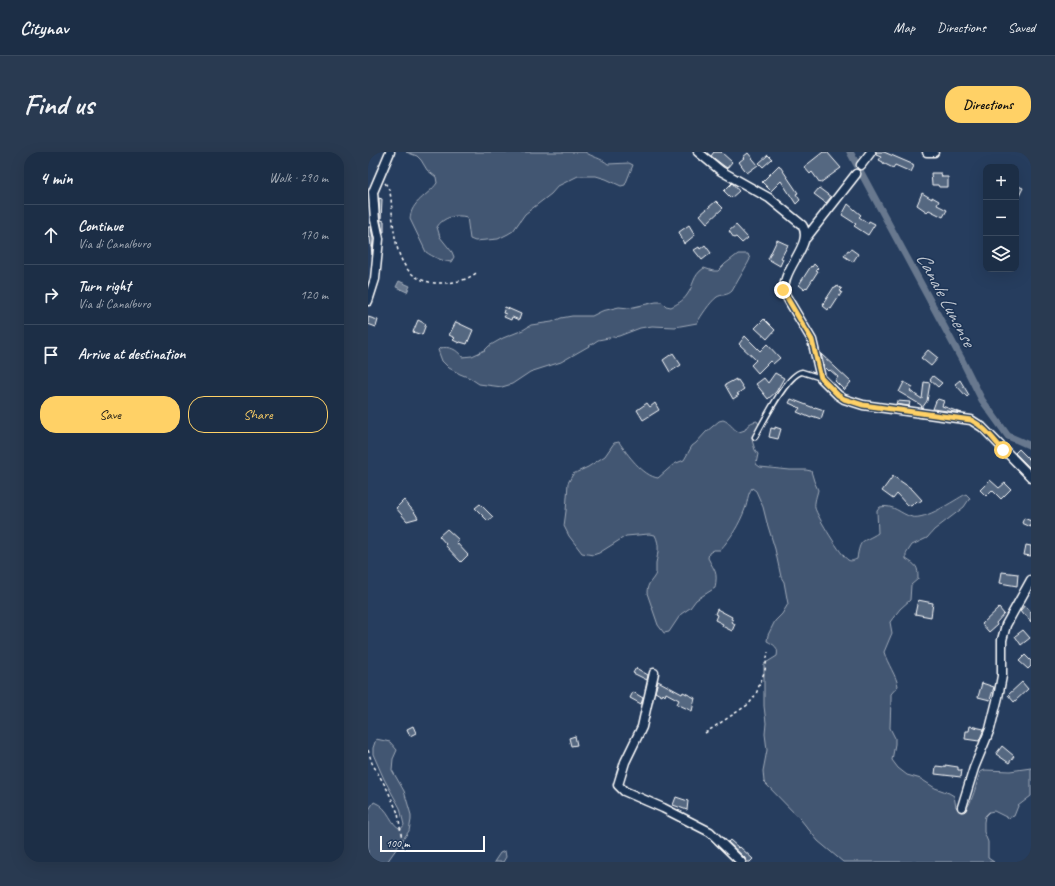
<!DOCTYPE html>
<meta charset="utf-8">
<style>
:root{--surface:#1c2e46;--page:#293a51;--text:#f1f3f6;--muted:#a0a8b3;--line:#3a4a5f;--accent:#ffd166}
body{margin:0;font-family:Caveat,sans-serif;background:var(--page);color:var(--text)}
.controls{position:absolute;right:12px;top:12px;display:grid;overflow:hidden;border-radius:8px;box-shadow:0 4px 16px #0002}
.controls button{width:36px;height:36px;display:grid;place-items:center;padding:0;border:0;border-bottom:1px solid var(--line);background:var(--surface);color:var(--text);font:20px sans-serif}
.scale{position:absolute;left:12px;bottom:10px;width:105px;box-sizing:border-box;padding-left:4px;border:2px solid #fff;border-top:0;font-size:11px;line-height:14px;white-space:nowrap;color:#fff;-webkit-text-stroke:3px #1d3557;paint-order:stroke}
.stop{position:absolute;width:12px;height:12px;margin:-9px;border:3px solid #ffd166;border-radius:50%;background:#fff}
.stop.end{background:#ffd166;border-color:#fff;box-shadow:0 1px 4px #0008}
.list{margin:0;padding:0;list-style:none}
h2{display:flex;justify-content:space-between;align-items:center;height:52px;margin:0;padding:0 16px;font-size:17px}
h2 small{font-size:13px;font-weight:400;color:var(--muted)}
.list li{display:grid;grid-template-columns:26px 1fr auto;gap:12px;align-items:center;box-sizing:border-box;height:60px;padding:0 16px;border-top:1px solid var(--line)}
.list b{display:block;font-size:15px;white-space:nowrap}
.list p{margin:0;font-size:13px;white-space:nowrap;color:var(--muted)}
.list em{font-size:13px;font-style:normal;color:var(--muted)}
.actions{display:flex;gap:8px;padding:12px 16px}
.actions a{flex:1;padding:9px 0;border:1px solid var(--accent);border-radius:16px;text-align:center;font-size:14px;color:var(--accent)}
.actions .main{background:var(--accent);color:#111}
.icon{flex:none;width:22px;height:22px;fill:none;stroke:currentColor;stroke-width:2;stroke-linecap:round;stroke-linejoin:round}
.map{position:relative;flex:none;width:663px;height:710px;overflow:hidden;border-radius:16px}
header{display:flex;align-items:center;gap:24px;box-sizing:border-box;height:56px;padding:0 20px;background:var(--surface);border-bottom:1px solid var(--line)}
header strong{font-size:19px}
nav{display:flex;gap:22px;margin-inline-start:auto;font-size:14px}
.intro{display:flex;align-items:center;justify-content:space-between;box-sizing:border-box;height:96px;padding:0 24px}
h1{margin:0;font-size:28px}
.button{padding:10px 18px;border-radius:16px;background:var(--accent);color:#111;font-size:14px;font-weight:700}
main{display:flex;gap:24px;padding:0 24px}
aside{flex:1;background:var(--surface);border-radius:16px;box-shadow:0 4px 16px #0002}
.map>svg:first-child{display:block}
</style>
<header>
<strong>Citynav</strong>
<nav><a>Map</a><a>Directions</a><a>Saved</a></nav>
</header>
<div class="intro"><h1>Find us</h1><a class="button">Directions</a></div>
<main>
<aside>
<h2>4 min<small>Walk · 290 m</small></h2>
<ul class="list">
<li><svg class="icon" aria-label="ahead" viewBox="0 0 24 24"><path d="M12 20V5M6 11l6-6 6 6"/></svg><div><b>Continue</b><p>Via di Canalburo</p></div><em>170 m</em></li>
<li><svg class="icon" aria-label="right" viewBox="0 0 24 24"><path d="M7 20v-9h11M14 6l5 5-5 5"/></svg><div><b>Turn right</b><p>Via di Canalburo</p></div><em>120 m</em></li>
<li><svg class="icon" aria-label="arrive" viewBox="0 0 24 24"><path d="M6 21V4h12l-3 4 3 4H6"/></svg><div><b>Arrive at destination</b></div></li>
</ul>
<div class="actions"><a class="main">Save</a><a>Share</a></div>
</aside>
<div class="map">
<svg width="663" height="710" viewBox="0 0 663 710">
<rect width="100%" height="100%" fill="#263d5e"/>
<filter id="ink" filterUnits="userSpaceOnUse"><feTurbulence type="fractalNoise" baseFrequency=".025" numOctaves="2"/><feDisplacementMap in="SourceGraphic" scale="8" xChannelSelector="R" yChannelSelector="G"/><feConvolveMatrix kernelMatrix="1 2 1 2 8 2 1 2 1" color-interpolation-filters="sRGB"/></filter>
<g filter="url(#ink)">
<path fill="#425672" stroke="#a0aab8" d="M38,0H217C224,5 233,6 240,12L261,11L265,13L257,33L253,34L238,27L228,24H210L190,34L183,42L157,62L145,79L140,82L130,87L107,89L102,87L99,65C88,62 75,65 69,75L72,85L84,100L86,105L83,110C74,109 65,105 58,100L42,67C43,49 60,44 69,31L68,25L59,18L53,8L49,4Z
M370,102H380L382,107L380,111L364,139C359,144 354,142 349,145C342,150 333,164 329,171L307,175L284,174L272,176L251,184L230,188L221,194L193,210L162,220L144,232L134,235L111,232L102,226L92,222L81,216L74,209L70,198L72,196C81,194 89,197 94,205L104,204L117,198L121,194L135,186L155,178L163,173L184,170L193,166L204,164H224L234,159L251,155L261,156L288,150H294L298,154L303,155C309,152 315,149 319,143C326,134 324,124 336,116L345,119H350L357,112Z
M355,268C362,270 364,277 371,280L377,278C380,272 383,270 389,269L392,274L384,288L387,298L390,302L388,312L392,315L422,318H438L443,319L446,329L450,338C449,343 446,350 447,356C449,364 474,405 480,408C483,410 486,408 489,407C492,385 495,391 510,381L509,359L512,355C526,352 532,362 544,365C558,368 585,349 598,342L602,346L596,355L566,378L559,386L544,393L538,402V407C549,414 550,414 550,427L543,433L542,448L532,457L522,470L524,481L516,500C519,511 529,525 530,534L523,542V547L522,576L527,586V592L524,608L530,616L539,623L553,627L567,636L581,641L586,644L588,655L591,658L596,660C605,649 608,633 612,620L617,618L642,619L663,616V644L650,654L646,664L640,666L626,659L621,660L617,664L616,670V680L620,690V706L626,710H475L450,689L433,668L396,630L395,619L399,598L397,582L398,571L396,554V512L409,504C411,495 406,493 399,489L400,483L407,469L414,462L420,452L416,430L413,425L407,397L399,371L395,355L388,339L384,336C379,343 380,350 377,357C371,373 363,386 352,398H346L341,401L340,406C347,420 350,419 347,436L328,448L322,456L313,462L301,480L296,481L290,473L279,441C279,430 285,429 288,421C288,418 288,414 288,411C290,401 292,393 287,383L281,382L258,384L231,401L225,403L214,401L201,384L196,374L198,359L200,331L205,322L220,315L237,304L246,291L251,290C259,302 275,324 290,326L306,312L316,308L324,294L328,291L338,280L351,269Z
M8,587L22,590L29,598L25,607L24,618L36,639L43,663V668L41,679L19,710H0V659L6,650C22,656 22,673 33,677L36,673L32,656L16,627L5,602V596Z
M137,699L138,705L135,710H126L132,701Z"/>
<path fill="#67788e" stroke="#a4aebb" d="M31,129L42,134L39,140L28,135Z"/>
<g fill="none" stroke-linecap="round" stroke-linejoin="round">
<path stroke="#67788e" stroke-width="7" d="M482,0L594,208L614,248L640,284L663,294"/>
</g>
<path fill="#556781" stroke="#fff" d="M346,0H353L364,10L359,16L356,14L343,4Z
M455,0H459L473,16L452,31L444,20L442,22L436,15Z
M508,0H516L544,12V13L546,14L543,20L527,13L525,16L515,11V10L511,8L513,5L508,3Z
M380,1L390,13L379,21L371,10L376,6L375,5Z
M400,3L404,7L395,15L391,11Z
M411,13L430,41L428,42L432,48L428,52L413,29L403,39L394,30Z
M563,21H573L574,25H580V35H571L570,33H564Z
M364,31L371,39L363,46L356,39Z
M648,33L655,36L648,50Z
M451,36L463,45L458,51L446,42Z
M554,41L564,47V45L571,49L569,53L579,58L575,65L561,58L559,60L549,53Z
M11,46L14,47L13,68L16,69V80H15L12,67Z
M348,49L355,56L339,71L332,63Z
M480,52L493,63L491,65L500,71L501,69L507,72L500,83L486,74L488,72L474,63Z
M321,73L327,83L316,92L311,80Z
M368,73L380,86L374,91L368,85L366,86L361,79Z
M0,75H3L5,87L4,103L2,85L0,86Z
M409,88L420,93L413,106L415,107L412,114L400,107Z
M337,93L343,101L334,108L326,98L331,95L332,97Z
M483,97L490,102L485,110L476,104L480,98L482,99Z
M446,112L450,116L448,118L450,119L439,136L438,135L436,137L431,133L432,131L443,114L444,115Z
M469,134L474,137L472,139L474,140L463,157L461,156L460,158L455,154L456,153L455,152L466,135L468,136Z
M137,155L153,162L151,168L144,165L143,168L136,165L138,162L135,161Z
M0,165L10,168L8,175L0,172Z
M396,167L407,178L399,187L387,176Z
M50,168L58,172L54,183L45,180Z
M88,170L105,178L99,192L92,190L91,191L85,188L87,186L81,183Z
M377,184L392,199L399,192L412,206L405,212L402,209L390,221L383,213L388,208L371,192Z
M560,198L570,206L563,214L553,206Z
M305,201L313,213L302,220L295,208Z
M453,202L483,230L476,238L467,229L470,225L462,218L461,219L456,214Z
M407,221L416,226L408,240L400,247L388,232L396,226L400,231Z
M565,224L574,231L570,235L562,228Z
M368,227V229L370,228L376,237L369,242L371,243L365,247L357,233Z
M592,228L601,243L599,245L587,232Z
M536,230L545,235L542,239L554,247L556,230L562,231L559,249L554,256L553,253L531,240Z
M423,247L446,256L447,255L456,258L453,267L444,264L443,266L429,260L432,256L421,251Z
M570,247L576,249L574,254L594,261L565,257L568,249Z
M529,249L542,250L541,254L528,252Z
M279,251L282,255L287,251L291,258L275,268L269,258Z
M407,275L413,277L410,287L401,285L403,276L407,277Z
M651,297L663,309V317L647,301Z
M525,324L544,337L554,348L550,351L548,349L543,354L538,352L529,342L525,347L514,339Z
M622,328L631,336L637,331L643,337L633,347L624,338L618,344L612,338Z
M36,348L47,361L50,366L39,369L28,356Z
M112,352L125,365L120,369L107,356Z
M656,366L663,369V375L654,371Z
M79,377L91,388L88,390L100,403L93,410L77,393L78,392L71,384Z
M658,393L663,394V404L656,403Z
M634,420L650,422L649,434L632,431Z
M550,448L565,451L563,465L547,462Z
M657,453L663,460V470L656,461L655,463L652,459Z
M631,456L636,462L628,471L629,473L621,480L614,472Z
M349,457L364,465L363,467L365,468L364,470L367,472L364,479L354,474L355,472L347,468L349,463L347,462Z
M655,478L662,486L653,493L647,484Z
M657,503L663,509V514L660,517L651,509Z
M268,516L280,523L279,528L265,521Z
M290,529L314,542L315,540L327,546L324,559L309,552L311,548L298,541L297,544L295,542L294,544L287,540Z
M654,530L660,537L646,550L640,543Z
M614,531L626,535L622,548L610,545Z
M265,540L275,546L273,552L262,546Z
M45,574L48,581L42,584L39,577Z
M602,574L616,577L611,589L597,587L598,579H601Z
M207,584L209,593L203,594L201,586Z
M634,594L646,604L641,611L628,602Z
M577,613L590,615V618H594L593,625L567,622L568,614L577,615Z
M308,645L320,649L319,658L305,653Z
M362,688L371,696L372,695L385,707L382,710H378L377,706L360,690Z"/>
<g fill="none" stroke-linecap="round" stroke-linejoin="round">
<g stroke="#fff" stroke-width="7">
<path id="service" d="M387,285C395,271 419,222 434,220L453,226"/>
</g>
<g stroke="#fff" stroke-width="11">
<path id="minor" d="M330,0L353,19L401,46L434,73C448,93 408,120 418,144L444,188L453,226L470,243L476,247L495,253L603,268L614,275L663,325
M559,0H566
M493,13L503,0
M438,86L488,22
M0,149L7,127L11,87L7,68L5,40L22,0
M286,521L274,575L257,610L250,633L256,639L295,656L342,680L373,710
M594,655L606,616L622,577L630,545L634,524V488L638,473L663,428"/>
</g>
<path stroke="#fff" stroke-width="1.5" stroke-dasharray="3 3" stroke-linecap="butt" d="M17,31C24,39 23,50 24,60C27,91 30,130 70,131C84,131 96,130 108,121
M337,581L381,552L388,542L397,518L400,500
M0,598L4,611L19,637L30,661L35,695"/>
<use href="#service" stroke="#1d3557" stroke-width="4"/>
<use href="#minor" stroke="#1d3557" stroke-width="8"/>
</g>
</g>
<g fill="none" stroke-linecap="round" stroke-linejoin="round" filter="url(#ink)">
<path stroke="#ffd166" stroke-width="5" d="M415,138L418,144L444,188L453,226L470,243L476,247L495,253L603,268C616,274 625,287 635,298"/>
</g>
<g text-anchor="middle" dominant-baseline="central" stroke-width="3" stroke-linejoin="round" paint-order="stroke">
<g font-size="20" font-style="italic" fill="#bbc2cc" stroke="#1d3557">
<text transform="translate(578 147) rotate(62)">Canale Lunense</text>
</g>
</g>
</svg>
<div class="controls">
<button>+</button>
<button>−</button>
<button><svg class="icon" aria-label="layers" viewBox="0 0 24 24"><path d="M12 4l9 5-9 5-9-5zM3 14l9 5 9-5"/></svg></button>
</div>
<div class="scale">100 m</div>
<div class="stop" style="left:635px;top:298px"></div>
<div class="stop end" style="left:415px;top:138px"></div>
</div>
</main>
